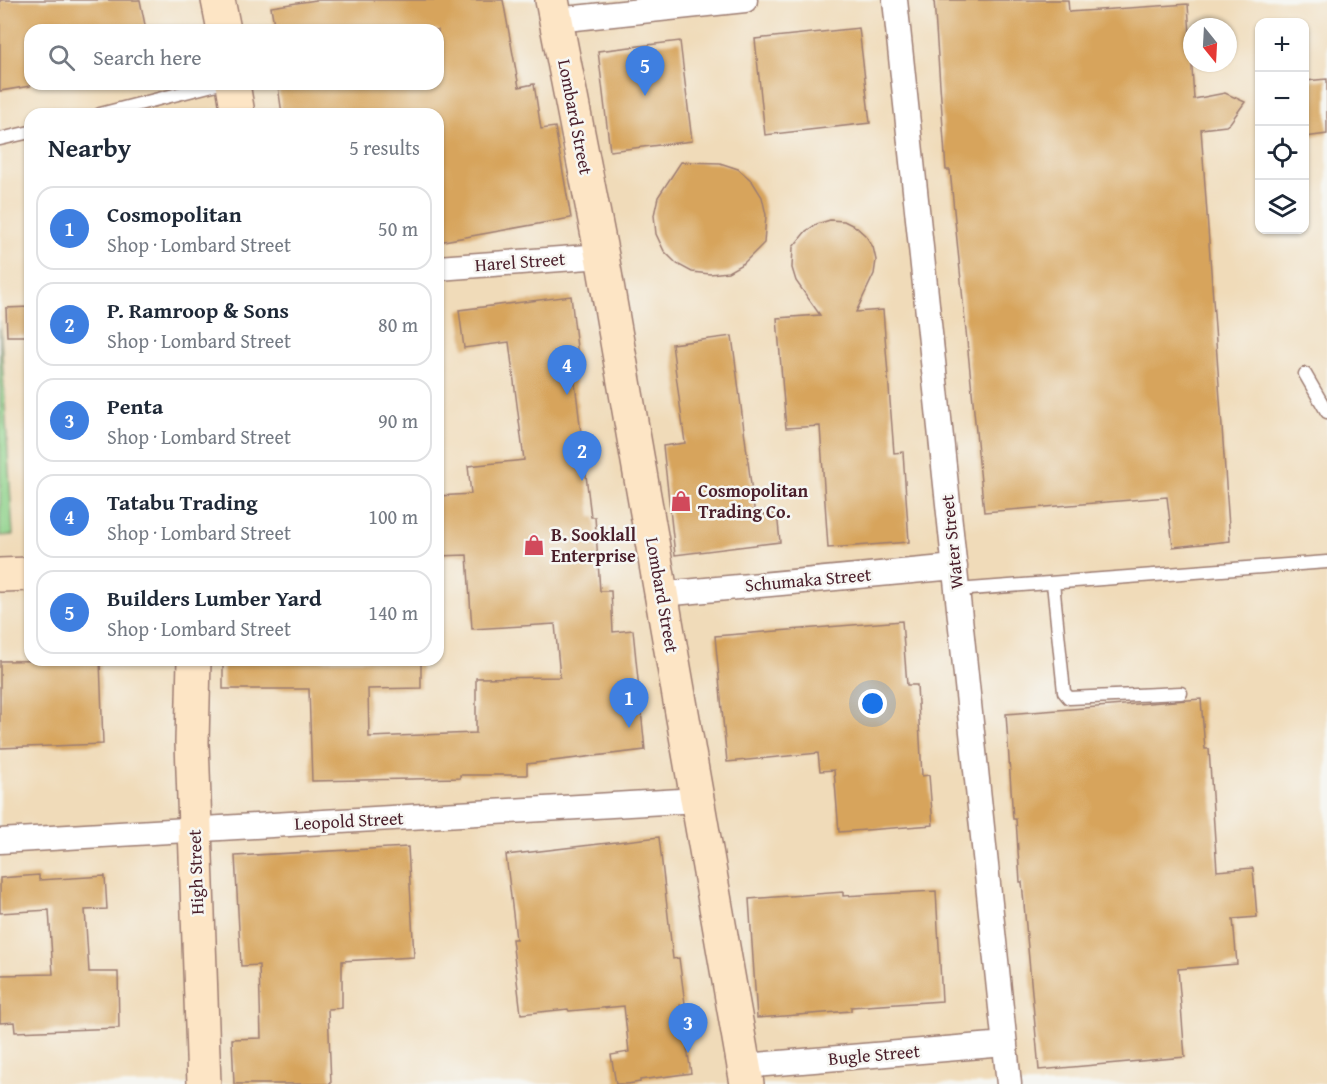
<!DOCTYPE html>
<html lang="en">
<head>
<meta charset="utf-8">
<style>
	body { margin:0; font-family:"Gentium Book Plus",serif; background:#f6f6f7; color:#1f2937 }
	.controls { position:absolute; right:18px; top:18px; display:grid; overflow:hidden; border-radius:12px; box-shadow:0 2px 4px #0004 }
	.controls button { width:54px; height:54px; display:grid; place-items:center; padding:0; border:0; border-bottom:2px solid #e0e1e3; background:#fff; color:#1f2937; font:30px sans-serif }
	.compass { position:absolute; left:1183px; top:18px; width:54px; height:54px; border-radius:50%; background:#fff; box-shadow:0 2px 4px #0004; rotate:162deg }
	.you { position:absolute; left:873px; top:704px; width:21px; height:21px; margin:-15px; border:4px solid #fff; border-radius:50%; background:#1a73e8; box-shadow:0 0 0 9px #1a73e833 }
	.badge { display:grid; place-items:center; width:39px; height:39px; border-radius:50%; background:#d1495b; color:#fff; font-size:20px; font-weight:700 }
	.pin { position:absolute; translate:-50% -50px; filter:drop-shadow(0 2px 3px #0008) }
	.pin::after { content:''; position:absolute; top:32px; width:21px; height:18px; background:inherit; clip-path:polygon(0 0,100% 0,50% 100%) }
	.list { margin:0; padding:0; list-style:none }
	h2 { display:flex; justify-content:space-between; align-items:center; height:78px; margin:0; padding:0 24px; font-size:26px }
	h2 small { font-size:20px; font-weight:400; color:#747a83 }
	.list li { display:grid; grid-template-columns:39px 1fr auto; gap:18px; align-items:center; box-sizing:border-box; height:84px; margin:0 12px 12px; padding:0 12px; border:2px solid #e0e1e3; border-radius:18px }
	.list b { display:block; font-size:22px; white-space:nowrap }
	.list p { margin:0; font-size:20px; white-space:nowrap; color:#747a83 }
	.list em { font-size:20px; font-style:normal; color:#747a83 }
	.icon { flex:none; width:33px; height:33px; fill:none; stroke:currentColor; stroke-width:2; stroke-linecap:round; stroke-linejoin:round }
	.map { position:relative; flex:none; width:1327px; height:1084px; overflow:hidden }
	.search { position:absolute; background:#fff; box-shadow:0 2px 4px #0004; left:24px; top:24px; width:420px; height:66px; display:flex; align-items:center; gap:15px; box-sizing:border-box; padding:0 21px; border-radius:18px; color:#747a83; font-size:22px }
	.panel { position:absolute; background:#fff; box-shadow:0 2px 4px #0004; left:24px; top:108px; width:420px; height:558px; border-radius:18px }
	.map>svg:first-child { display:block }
</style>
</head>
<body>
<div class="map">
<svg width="1327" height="1084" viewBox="0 0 1327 1084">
	<rect width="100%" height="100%" fill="#f6f6f2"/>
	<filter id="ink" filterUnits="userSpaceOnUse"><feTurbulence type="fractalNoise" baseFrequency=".0167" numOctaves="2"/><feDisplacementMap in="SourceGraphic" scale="12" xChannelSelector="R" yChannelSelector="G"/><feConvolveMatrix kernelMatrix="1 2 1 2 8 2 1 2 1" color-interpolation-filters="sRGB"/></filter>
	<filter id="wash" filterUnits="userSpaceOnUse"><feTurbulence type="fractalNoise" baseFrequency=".008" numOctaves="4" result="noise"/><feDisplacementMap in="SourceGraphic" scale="24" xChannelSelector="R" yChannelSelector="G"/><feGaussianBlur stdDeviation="1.35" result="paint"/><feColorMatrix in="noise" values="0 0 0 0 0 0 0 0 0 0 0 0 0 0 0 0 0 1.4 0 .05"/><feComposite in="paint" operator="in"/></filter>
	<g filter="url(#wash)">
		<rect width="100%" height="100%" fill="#f0dbb9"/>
		<path fill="#8ed189" stroke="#6c785a" stroke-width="1.5" d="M 0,321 L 13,535 L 0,536 Z"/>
		<g id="blocks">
			<path fill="#d7a45b" d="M 0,0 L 140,0 L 146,30 L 30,30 L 30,86 L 0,91 Z
				M 316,0 L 503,0 L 519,87 L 534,84 L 541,129 L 555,127 L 571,218 L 438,242 L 438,114 L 282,114 L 278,86 L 293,84 L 438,84 L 438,30 L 275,30 L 271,7 Z
				M 934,0 L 1068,0 L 1069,12 L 1188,4 L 1194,99 L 1225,93 L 1245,102 L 1230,123 L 1226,126 L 1201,129 L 1230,541 L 1173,547 L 1167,497 L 984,512 L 950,170 L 946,170 Z
				M 859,28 L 870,123 L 765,135 L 755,39 Z
				M 680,41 L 692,141 L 610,151 L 598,51 Z
				M 1327,79 L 1327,134 L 1305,137 L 1305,81 Z
				M 681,162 L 720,163 L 738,169 L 752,181 L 762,197 L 766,215 L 764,243 L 744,263 L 728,272 L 710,274 L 692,272 L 677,264 L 664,251 L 656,234 L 654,215 L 658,197 Z
				M 830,220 L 844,221 L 856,227 L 866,236 L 873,247 L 876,260 L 874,274 L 856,312 L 883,310 L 894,453 L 903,452 L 909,542 L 828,548 L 820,426 L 786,428 L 777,318 L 820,315 L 796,281 L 792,268 L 793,247 L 806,231 L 817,224 Z
				M 571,296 L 579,365 L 573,366 L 591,517 L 595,517 L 600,591 L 611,591 L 613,632 L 633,630 L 645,750 L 527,764 L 527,775 L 460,775 L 460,778 L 312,781 L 309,689 L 223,689 L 223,660 L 421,660 L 421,688 L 368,689 L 369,737 L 476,733 L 476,678 L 560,677 L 555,624 L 472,629 L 467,555 L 438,556 L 438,496 L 471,494 L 468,466 L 524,460 L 509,342 L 464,348 L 459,310 Z
				M 30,307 L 30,336 L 7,336 L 6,308 Z
				M 732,336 L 755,516 L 777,513 L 780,542 L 675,555 L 663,446 L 685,443 L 672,344 Z
				M 902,621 L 907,685 L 917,685 L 922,776 L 929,775 L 933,825 L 839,832 L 834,770 L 820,771 L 818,753 L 727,762 L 715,636 Z
				M 100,660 L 103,744 L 0,748 L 0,661 Z
				M 1201,699 L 1205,749 L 1209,749 L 1217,871 L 1253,868 L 1257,917 L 1233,919 L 1237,964 L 1178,969 L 1185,1057 L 1039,1070 L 1022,882 L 1020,882 L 1016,819 L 1013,819 L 1006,714 Z
				M 659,837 L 673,959 L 679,958 L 685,1004 L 680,1005 L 691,1073 L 640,1080 L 640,1082 L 628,1084 L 616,1084 L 611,1055 L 629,1052 L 624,1006 L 569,1011 L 568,1009 L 521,1014 L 512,939 L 516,939 L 506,855 Z
				M 408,847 L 414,957 L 342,961 L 342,1008 L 328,1009 L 331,1084 L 234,1084 L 232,1039 L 261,1038 L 259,965 L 241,966 L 235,856 Z
				M 39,875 L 39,880 L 105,876 L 107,909 L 85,910 L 89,972 L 118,972 L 119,1028 L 15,1032 L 14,1022 L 0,1023 L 0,975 L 53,974 L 49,910 L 0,913 L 0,878 Z
				M 936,891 L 942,1001 L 851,1007 L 851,1011 L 757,1018 L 749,899 L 843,892 L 843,896 Z"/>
		</g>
	</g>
	<g filter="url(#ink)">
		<use href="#blocks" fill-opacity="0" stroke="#9d7d72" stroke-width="1.5"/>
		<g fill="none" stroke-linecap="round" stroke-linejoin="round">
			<defs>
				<path id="lane" d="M 100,114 L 217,84
					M 0,139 L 30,132
					M 1305,374 L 1327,412
					M 1053,583 L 1064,692 L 1069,698 L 1181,693
					M 957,590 L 1327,562"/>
				<path id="street" d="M 895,0 L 1009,1084
					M 556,20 L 745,0
					M 438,268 L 602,256
					M 662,594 L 955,567
					M 0,841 L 698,800
					M 744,1066 L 1005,1044"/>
				<path id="secondary" d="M 218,0 L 224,30
					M 552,0 L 602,256 L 747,1084
					M 233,84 L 238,114
					M 0,575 L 30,574
					M 194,660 L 192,742 L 204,1084"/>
			</defs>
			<use href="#lane" stroke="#9d7d72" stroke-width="15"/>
			<use href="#street" stroke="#9d7d72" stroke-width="27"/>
			<use href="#secondary" stroke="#9d7d72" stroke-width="36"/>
			<use href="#lane" stroke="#fff" stroke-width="12"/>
			<use href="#street" stroke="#fff" stroke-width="24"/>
			<use href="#secondary" stroke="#fde5c5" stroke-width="33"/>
		</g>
	</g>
	<defs>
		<symbol id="shop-bare" viewBox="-9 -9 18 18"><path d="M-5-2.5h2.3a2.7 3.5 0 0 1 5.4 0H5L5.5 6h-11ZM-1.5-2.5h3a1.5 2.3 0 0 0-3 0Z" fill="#d1495b" stroke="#f6f6f2" stroke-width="2.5" paint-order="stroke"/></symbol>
	</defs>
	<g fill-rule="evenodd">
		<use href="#shop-bare" x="666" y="486" width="30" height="30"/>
		<use href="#shop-bare" x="519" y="530" width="30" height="30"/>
	</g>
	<g text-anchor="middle" stroke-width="5" stroke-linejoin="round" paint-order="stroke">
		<g font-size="18" fill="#4a1f2b" stroke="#f6f6f2">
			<text transform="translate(575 117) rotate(79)" y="6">Lombard Street</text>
			<text transform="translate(520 262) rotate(-4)" y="6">Harel Street</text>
			<text transform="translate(952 542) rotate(-96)" y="6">Water Street</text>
			<text transform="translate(808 580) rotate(-5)" y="6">Schumaka Street</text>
			<text transform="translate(662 595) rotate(80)" y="6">Lombard Street</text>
			<text transform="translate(349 821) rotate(-3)" y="6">Leopold Street</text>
			<text transform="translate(196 872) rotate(-92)" y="6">High Street</text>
			<text transform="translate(874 1055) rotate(-5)" y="6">Bugle Street</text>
		</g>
		<g font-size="18" font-weight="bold" fill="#4a1f2b" stroke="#f6f6f2" text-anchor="start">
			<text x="698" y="497">Cosmopolitan<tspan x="698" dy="21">Trading Co.</tspan></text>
			<text x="551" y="541">B. Sooklall<tspan x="551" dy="21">Enterprise</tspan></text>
		</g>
	</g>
</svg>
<div class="controls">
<button>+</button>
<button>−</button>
<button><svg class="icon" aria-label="locate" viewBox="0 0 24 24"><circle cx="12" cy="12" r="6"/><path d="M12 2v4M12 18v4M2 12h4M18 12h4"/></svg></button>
<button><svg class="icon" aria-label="layers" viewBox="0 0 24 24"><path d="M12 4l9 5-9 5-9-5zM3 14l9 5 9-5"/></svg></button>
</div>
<svg class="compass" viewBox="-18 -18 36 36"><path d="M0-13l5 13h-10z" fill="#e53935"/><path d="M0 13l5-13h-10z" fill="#747a83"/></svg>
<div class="you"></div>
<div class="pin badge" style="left:629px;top:728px;background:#3f7fe0">1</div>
<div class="pin badge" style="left:582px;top:481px;background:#3f7fe0">2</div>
<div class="pin badge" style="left:688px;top:1053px;background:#3f7fe0">3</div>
<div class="pin badge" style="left:567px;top:395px;background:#3f7fe0">4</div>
<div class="pin badge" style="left:645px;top:96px;background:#3f7fe0">5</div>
<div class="search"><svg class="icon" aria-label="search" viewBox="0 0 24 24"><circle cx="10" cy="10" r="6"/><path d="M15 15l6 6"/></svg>Search here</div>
<section class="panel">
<h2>Nearby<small>5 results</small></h2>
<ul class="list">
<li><span class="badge" style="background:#3f7fe0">1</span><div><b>Cosmopolitan</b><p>Shop · Lombard Street</p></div><em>50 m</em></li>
<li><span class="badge" style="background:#3f7fe0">2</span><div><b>P. Ramroop &amp; Sons</b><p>Shop · Lombard Street</p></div><em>80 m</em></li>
<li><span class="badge" style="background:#3f7fe0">3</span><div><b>Penta</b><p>Shop · Lombard Street</p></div><em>90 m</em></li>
<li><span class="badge" style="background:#3f7fe0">4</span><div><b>Tatabu Trading</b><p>Shop · Lombard Street</p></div><em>100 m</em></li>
<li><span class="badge" style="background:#3f7fe0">5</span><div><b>Builders Lumber Yard</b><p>Shop · Lombard Street</p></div><em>140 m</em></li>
</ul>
</section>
</div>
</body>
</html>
